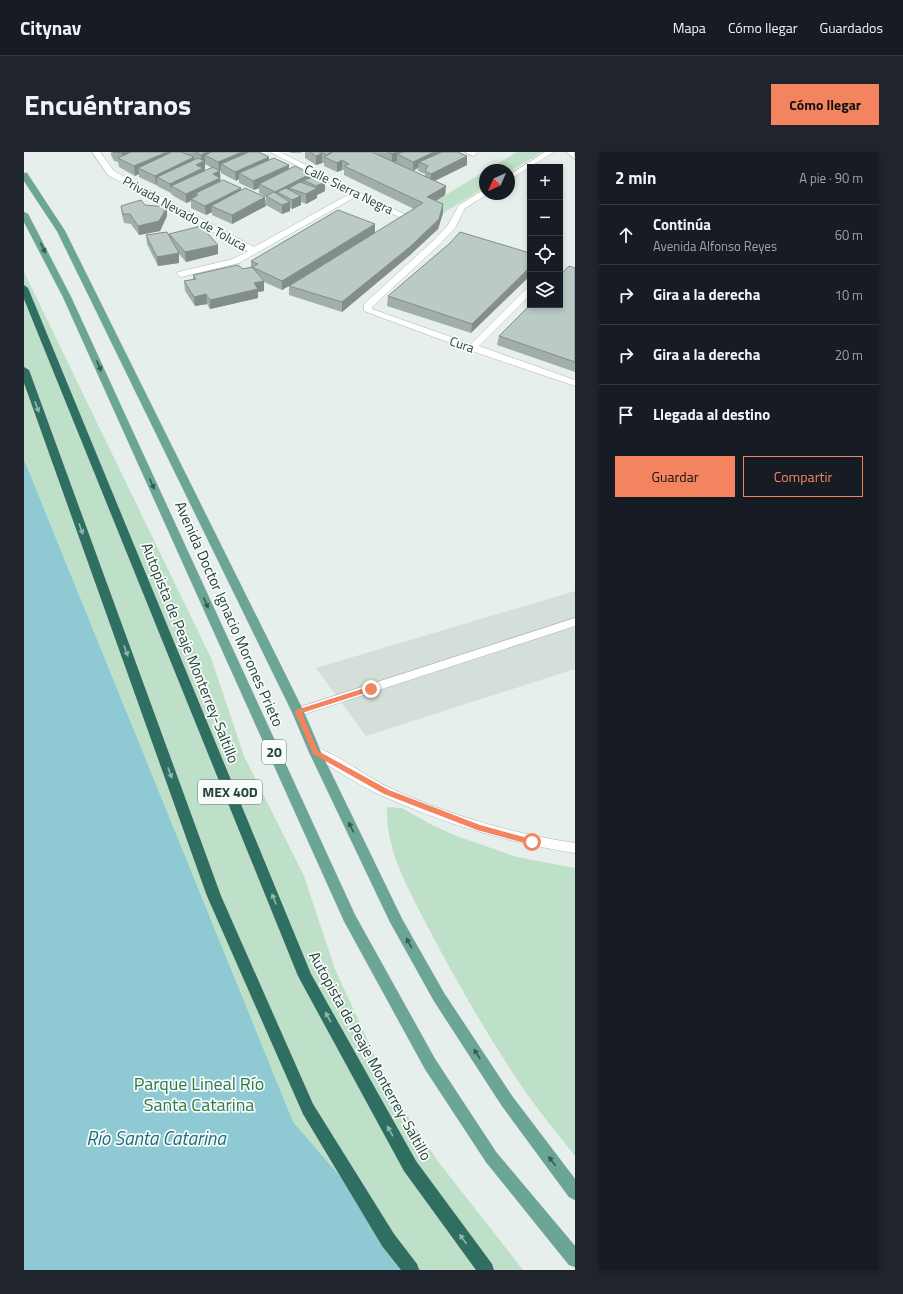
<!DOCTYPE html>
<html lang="es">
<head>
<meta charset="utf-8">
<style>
	body { margin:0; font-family:"Titillium Web",sans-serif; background:#20242c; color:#f1f3f6 }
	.controls { position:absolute; right:12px; top:12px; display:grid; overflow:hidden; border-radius:0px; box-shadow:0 2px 6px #0003 }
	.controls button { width:36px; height:36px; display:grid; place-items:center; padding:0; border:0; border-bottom:1px solid #363941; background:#171b24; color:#f1f3f6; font:20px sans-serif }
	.compass { position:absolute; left:455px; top:12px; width:36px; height:36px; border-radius:50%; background:#171b24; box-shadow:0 2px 6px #0003; rotate:225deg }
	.stop { position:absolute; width:12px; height:12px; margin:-9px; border:3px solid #f4845f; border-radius:50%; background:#fff }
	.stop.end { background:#f4845f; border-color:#fff; box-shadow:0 1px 4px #0008 }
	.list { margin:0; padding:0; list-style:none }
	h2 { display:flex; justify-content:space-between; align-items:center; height:52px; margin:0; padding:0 16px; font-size:17px }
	h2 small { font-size:13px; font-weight:400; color:#9ea1a6 }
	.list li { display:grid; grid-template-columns:26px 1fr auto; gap:12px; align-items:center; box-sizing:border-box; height:60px; padding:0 16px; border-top:1px solid #363941 }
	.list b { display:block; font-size:15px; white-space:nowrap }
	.list p { margin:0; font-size:13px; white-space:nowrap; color:#9ea1a6 }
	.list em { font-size:13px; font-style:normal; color:#9ea1a6 }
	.actions { display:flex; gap:8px; padding:12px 16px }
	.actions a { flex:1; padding:9px 0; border:1px solid #f4845f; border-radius:0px; text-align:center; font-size:14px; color:#f4845f }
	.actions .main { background:#f4845f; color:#111 }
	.icon { flex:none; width:22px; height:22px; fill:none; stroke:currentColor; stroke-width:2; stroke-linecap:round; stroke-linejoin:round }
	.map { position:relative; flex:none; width:551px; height:1118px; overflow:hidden; border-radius:0px }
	header { display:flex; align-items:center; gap:24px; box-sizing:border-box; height:56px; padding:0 20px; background:#171b24; border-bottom:1px solid #363941 }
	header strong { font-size:19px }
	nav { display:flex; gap:22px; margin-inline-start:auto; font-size:14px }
	.intro { display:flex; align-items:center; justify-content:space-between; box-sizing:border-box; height:96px; padding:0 24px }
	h1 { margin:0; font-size:28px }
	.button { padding:10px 18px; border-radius:0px; background:#f4845f; color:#111; font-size:14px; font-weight:700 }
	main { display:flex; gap:24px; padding:0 24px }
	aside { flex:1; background:#171b24; border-radius:0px; box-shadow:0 2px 6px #0003 }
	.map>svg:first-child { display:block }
</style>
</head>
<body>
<header>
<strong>Citynav</strong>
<nav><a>Mapa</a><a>Cómo llegar</a><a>Guardados</a></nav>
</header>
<div class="intro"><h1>Encuéntranos</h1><a class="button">Cómo llegar</a></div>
<main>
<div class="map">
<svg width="551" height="1118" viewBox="0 0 551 1118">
	<rect width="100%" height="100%" fill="#e6efeb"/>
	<path fill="#d4dfda" d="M 551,439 L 551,517 L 342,584 L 292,516 Z"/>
	<path fill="#bfe0c8" d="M 493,0 L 518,0 L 485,20 L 485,18 L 463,18 Z
		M 461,19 L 461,35 L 419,61 L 402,55 Z
		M 0,120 L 187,506 L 220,604 L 280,724 L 311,817 L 366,937 L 413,1008 L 499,1118 L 0,1118 Z
		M 363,655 L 378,656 L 408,673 L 435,685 L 493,705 L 551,716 L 551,1004 C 534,982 516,961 501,939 C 466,888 435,834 406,779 C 387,742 361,699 363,655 Z"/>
	<path fill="#8ec9d4" d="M 0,308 L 269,970 L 397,1118 L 0,1118 Z"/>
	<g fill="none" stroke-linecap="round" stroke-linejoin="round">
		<defs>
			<path id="service" d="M 542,0 L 550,0 L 551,7 Z
				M 551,466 L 551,474 L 278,563 L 270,563 L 268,560 L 270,557 Z"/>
			<path id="minor" d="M 68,0 L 76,0 L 90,19 L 230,95 L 327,41 L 246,0 L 256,0 L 382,63 L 375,65 L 333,44 L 215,111 L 157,125 L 153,122 L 154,120 L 209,107 L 224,99 L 84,23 Z
				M 441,0 L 451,0 L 453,2 L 449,4 Z
				M 521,0 L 530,0 L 485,28 L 485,23 Z
				M 458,39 L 461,39 L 461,42 L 464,42 L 441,56 L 431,76 L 416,92 L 348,155 L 348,157 L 447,192 L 503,136 L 506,135 L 506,143 L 455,194 L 551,228 L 551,234 L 445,198 L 340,159 L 340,152 L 410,88 L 424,73 L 435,53 Z"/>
			<path id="secondary" d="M 291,595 C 314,602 342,625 366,636 C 425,663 486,681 551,691 L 551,701 C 481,690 414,670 350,640 C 328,629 308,615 287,603 L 285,600 L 287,597 Z"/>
			<path id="primary" d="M 0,21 L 3,21 L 41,79 L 280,560 L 297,600 L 378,767 L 420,841 L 488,944 L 551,1027 L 551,1048 L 545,1045 L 478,954 L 410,849 L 366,770 L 285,600 L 268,560 L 33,79 L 0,29 Z
				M 0,60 L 4,62 L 47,145 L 331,763 L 411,907 L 472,1000 L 551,1094 L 551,1115 L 545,1113 L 462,1010 L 401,917 L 320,769 L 39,145 L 0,70 Z"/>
			<path id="motorway" d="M 0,133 L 4,136 L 287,822 L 392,1009 L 468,1112 L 470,1118 L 452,1118 L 380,1019 L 274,824 L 0,147 Z
				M 0,215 L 5,218 L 197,744 L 289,952 L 370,1082 L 393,1112 L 395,1118 L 377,1118 L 358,1094 L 279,962 L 183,744 L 0,231 Z"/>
		</defs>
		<use href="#service" stroke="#a8b8b2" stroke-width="1"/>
		<use href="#minor" stroke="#a8b8b2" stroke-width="1"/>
		<use href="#secondary" stroke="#a4bbb3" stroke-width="1"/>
		<use href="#primary" stroke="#c2cac8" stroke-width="1"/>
		<use href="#motorway" stroke="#c2cac8" stroke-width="1"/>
		<use href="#service" fill="#fff" fill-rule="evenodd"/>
		<use href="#minor" fill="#fff" fill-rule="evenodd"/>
		<use href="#secondary" fill="#fff" fill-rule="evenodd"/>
		<use href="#primary" fill="#6aa596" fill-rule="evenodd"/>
		<use href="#motorway" fill="#2f6f62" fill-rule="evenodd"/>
	</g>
	<path fill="#a1aea9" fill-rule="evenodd" d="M 87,0 L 146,0 L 146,1 L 148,0 L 235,0 L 245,5 L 245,8 L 265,17 L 286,22 L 286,26 L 301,39 L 293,43 L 293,46 L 282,52 L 277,50 L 277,53 L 268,57 L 266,56 L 266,59 L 258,62 L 242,53 L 242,45 L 235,41 L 235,36 L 230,38 L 215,31 L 215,27 L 212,29 L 197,21 L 197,18 L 196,19 L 196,29 L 217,36 L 217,38 L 242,54 L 208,72 L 188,63 L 188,60 L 182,63 L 167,56 L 167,49 L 162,51 L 148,43 L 147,41 L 133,34 L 133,32 L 132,33 L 115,25 L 115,22 L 111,24 L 95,15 L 94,10 L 90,9 L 87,3 ZM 180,10 L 181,10 L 181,12 L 188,16 L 179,19 L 181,18 Z
		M 265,0 L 279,0 L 276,1 L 267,1 Z
		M 281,0 L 348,0 L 355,3 L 355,2 L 354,2 L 349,0 L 434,0 L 443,13 L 411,29 L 422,34 L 421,43 L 412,49 L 419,52 L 419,61 L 414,77 L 386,103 L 318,160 L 265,143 L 265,134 L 258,138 L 240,130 L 240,139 L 234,140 L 234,146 L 186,157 L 183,152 L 171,154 L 161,139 L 160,129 L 169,127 L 169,123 L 219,117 L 227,115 L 227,109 L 351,72 L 351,81 L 390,57 L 320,23 L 320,18 L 318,18 L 313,20 L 300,14 L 300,11 L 298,11 L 292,13 L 281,6 ZM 394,16 L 394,19 L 401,22 L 401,24 L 389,19 Z
		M 121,53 L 143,64 L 136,79 L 115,83 L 107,72 L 100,71 L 98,63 L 97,54 Z
		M 145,82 L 194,102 L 162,110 L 155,102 L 155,111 L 134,114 L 123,92 L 122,83 L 145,84 Z
		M 506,101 L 447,181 L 363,154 L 364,144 Z
		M 551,116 L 551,220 L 473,193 L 475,184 Z"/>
	<path fill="#838d89" d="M 102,0 L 126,0 L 99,9 L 98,1 Z
		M 143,0 L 146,0 L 146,8 L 114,16 L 115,22 L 111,24 L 110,14 Z
		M 183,0 L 204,0 L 181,3 L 181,18 L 179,19 L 179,25 L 147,34 L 147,41 L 146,32 L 172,13 L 177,11 L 177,3 Z
		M 218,0 L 228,0 L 197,12 L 197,18 L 196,19 L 197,35 L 174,43 L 172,41 L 172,47 L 167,47 L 167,49 L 162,51 L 162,42 L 189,22 L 195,19 L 194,10 Z
		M 373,0 L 394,0 L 373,2 L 373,9 L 368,11 L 368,2 Z
		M 410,0 L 421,0 L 395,10 L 394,16 L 389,19 L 389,10 Z
		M 298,1 L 298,11 L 292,13 L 292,4 Z
		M 443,4 L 443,13 L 406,31 L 407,22 Z
		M 170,5 L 170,15 L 133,25 L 133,32 L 132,33 L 131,24 Z
		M 245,5 L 245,14 L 215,21 L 215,27 L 212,29 L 211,20 Z
		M 318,8 L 318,18 L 313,20 L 313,11 Z
		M 265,13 L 265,22 L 235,32 L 235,36 L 230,38 L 229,29 Z
		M 286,22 L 286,31 L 279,28 L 279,35 L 265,36 L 265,41 L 253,40 L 253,48 L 251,49 L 251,40 Z
		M 301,30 L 301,39 L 293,43 L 293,46 L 282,52 L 282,42 L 292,37 L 292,34 Z
		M 422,34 L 421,43 L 402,55 L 403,45 Z
		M 217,36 L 217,45 L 187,54 L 188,60 L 182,63 L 181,54 Z
		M 277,44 L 277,53 L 268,57 L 268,48 Z
		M 241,45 L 242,54 L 208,72 L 208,63 Z
		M 266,50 L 266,59 L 258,62 L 258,53 Z
		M 419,52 L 419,61 L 414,77 L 386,103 L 318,160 L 318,150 Z
		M 143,55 L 143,64 L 136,79 L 115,83 L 114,74 Z
		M 351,72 L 351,82 L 258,138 L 258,129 Z
		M 194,93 L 194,102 L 162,110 L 161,100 Z
		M 155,101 L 155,111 L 134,114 L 133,105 Z
		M 506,115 L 506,124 L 447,181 L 448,172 Z
		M 240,129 L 240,139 L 234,140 L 234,146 L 186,157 L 186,148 L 230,131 Z
		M 182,142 L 183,152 L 171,154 L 170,145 Z"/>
	<path fill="#bbcac4" stroke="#838d89" d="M 89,0 L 102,0 L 98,1 Z
		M 107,0 L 143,0 L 110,14 L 94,6 Z
		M 148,0 L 157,0 L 170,5 L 131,24 L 114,16 Z
		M 171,0 L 183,0 L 177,3 Z
		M 188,0 L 218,0 L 194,10 L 181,3 Z
		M 225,0 L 235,0 L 245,5 L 211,20 L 197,12 Z
		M 286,0 L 308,0 L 302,3 L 298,1 L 292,4 Z
		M 309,0 L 348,0 L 422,34 L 403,45 L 419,52 L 415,67 L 387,94 L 318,150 L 265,134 L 399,51 L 320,14 L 325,12 L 318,8 L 313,11 L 300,5 Z
		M 364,0 L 373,0 L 368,2 Z
		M 379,0 L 410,0 L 389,10 L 373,2 Z
		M 418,0 L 434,0 L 443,4 L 407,22 L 401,19 L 404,14 L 395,10 Z
		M 174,6 L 180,9 L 172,13 L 179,16 L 146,32 L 133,25 Z
		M 250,6 L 265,13 L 229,29 L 215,21 Z
		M 271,14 L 286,22 L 251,40 L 235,32 Z
		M 189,15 L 196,19 L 189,22 L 196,26 L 162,42 L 147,34 Z
		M 290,25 L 301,30 L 292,34 L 279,28 Z
		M 199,28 L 217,36 L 181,54 L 167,47 L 174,43 L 172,41 Z
		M 276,30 L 293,36 L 282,42 L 265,36 Z
		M 221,36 L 241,45 L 208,63 L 187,54 Z
		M 262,36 L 277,44 L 268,48 L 253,40 Z
		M 250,40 L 266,50 L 258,53 L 242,44 Z
		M 117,48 L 121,53 L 143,55 L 135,69 L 114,74 L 106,62 L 99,62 L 97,54 Z
		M 314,58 L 351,72 L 258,129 L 228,115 L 234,112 L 227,109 Z
		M 177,74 L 194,93 L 161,100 L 145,82 Z
		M 143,80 L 155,101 L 133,105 L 122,83 Z
		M 436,80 L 506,101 L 506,115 L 448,172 L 364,144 L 426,91 Z
		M 214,113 L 219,117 L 228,115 L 240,129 L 230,131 L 234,137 L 186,148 L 182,142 L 170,145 L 160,129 L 172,127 L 169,123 Z
		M 545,114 L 551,116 L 551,210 L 475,184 L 506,153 L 536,153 L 536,123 Z"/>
	<defs><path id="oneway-solid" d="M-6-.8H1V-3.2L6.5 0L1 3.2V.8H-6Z"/></defs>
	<g fill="#365b51">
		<use href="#oneway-solid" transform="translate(19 96) rotate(63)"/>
		<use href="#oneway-solid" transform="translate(75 214) rotate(66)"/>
		<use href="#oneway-solid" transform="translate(128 332) rotate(66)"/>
		<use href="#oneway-solid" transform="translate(182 451) rotate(66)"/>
		<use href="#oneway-solid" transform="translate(327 675) rotate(-116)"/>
		<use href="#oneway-solid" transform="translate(385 791) rotate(-119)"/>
		<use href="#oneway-solid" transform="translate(453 902) rotate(-123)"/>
		<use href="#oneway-solid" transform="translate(528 1009) rotate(-127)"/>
	</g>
	<g fill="#93b5ae">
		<use href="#oneway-solid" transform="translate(13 255) rotate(70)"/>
		<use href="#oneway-solid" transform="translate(57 377) rotate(70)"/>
		<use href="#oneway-solid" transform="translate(102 499) rotate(70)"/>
		<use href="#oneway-solid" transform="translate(146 621) rotate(70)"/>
		<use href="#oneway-solid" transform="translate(250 747) rotate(-112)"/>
		<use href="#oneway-solid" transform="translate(304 865) rotate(-119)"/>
		<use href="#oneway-solid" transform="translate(366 979) rotate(-119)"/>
		<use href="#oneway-solid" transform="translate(439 1087) rotate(-126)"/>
	</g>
	<path fill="#f4845f" d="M 347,534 L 350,535 L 350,538 L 278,561 L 294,599 L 365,638 L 456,673 L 511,688 L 511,692 L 508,693 L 453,678 L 360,642 L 289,602 L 271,560 L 272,558 Z"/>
	<g text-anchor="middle" stroke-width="3.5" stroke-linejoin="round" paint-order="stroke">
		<g font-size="13" fill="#24423a" stroke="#f7fbf9">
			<text transform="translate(325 37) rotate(26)" y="5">Calle Sierra Negra</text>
			<text transform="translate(161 61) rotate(29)" y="5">Privada Nevado de Toluca</text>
			<text transform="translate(438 192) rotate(19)" y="5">Cura</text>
		</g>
		<g fill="#f7fbf9" stroke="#637a73" stroke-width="1">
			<rect x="238" y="588" width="24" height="24" rx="3"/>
			<rect x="174" y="628" width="64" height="24" rx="3"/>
		</g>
		<g font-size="14" font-weight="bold" fill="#24423a">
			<text x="250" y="605">20</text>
			<text x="206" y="645">MEX 40D</text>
		</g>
		<g font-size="15" fill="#24423a" stroke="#f7fbf9">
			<text transform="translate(205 462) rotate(66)" y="5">Avenida Doctor Ignacio Morones Prieto</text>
			<text transform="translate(166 501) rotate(68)" y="5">Autopista de Peaje Monterrey-Saltillo</text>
			<text transform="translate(346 904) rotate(61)" y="5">Autopista de Peaje Monterrey-Saltillo</text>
		</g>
		<g font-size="18" fill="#2d7a4b" stroke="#f7fbf9">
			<text x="175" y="938">Parque Lineal Río<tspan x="175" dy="21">Santa Catarina</tspan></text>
		</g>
		<g font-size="19" font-style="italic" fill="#1c6f80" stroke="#f7fbf9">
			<text x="132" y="993">Río Santa Catarina</text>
		</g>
	</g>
</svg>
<div class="controls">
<button>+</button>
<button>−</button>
<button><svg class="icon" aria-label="locate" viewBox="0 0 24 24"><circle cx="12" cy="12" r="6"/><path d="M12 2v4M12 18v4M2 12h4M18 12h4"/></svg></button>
<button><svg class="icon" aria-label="layers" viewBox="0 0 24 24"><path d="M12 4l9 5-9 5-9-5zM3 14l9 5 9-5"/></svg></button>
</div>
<svg class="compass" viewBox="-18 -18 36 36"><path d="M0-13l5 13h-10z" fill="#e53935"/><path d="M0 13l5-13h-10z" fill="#9ea1a6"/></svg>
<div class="stop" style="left:508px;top:690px"></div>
<div class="stop end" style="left:347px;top:537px"></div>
</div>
<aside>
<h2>2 min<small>A pie · 90 m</small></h2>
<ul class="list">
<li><svg class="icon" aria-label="ahead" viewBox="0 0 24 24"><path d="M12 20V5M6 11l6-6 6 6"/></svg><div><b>Continúa</b><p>Avenida Alfonso Reyes</p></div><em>60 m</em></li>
<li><svg class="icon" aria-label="right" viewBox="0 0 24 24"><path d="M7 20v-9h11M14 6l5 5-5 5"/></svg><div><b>Gira a la derecha</b></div><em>10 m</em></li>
<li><svg class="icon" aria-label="right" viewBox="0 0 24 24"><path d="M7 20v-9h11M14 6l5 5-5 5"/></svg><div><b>Gira a la derecha</b></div><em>20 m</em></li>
<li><svg class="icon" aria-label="arrive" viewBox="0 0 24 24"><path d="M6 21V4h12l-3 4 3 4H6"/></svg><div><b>Llegada al destino</b></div></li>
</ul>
<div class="actions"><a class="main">Guardar</a><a>Compartir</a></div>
</aside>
</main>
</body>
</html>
